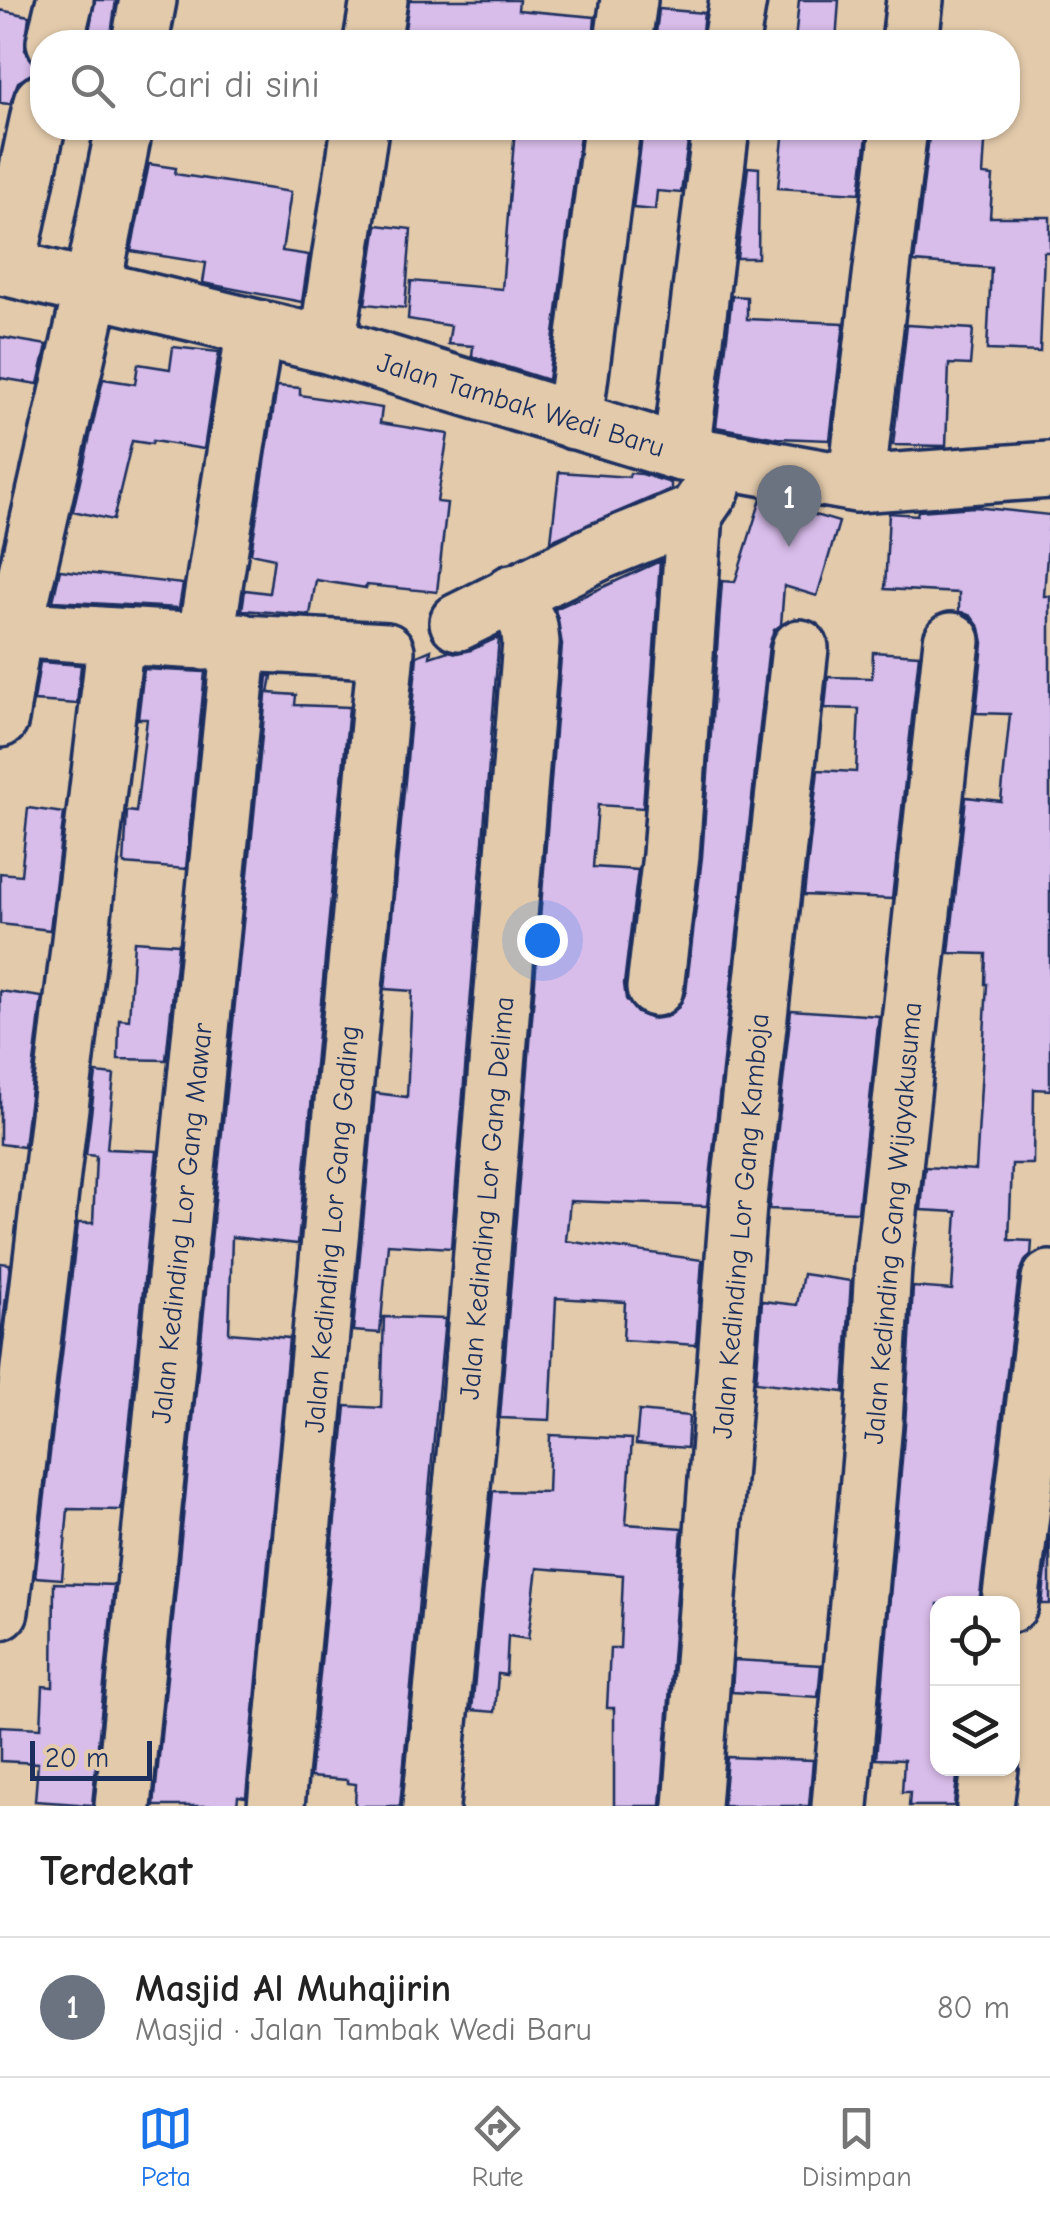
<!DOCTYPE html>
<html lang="id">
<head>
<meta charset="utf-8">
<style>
	body { margin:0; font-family:"Comic Neue",sans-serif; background:#f6f6f6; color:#222 }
	.controls { position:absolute; right:30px; bottom:30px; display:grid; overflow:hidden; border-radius:20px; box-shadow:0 2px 8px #0004 }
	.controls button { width:90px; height:90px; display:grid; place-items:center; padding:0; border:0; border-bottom:2px solid #e0e0e0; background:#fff; color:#222; font:50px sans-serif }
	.scale { position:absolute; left:30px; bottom:25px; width:122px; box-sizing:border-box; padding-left:10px; border:5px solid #1b2f5e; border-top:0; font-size:28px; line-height:35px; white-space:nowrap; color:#1b2f5e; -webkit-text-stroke:8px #e3caab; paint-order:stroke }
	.you { position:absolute; left:542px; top:940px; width:35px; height:35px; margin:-25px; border:8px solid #fff; border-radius:50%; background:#1a73e8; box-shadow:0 0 0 15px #1a73e833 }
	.badge { display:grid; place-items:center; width:65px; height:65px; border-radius:50%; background:#1a73e8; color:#fff; font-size:32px; font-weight:700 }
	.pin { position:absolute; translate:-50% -82px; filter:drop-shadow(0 2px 5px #0008) }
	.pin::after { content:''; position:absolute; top:52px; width:35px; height:30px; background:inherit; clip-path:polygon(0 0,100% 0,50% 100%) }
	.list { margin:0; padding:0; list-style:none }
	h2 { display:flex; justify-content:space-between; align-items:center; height:130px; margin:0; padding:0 40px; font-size:42px }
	h2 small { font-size:32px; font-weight:400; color:#767676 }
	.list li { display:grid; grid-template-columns:65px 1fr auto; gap:30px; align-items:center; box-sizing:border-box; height:140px; padding:0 40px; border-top:2px solid #e0e0e0 }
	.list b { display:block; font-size:38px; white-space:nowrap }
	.list p { margin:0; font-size:32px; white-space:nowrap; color:#767676 }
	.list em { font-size:32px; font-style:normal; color:#767676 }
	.icon { flex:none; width:55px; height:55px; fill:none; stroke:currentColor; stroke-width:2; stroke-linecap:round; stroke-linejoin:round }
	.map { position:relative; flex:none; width:1050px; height:1806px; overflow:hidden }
	.search { position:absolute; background:#fff; box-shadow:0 2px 8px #0004; left:30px; right:30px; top:30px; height:110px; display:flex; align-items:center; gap:25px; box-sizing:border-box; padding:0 35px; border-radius:40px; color:#767676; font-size:38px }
	.sheet { height:270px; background:#fff }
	nav { display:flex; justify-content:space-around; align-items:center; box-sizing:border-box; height:140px; border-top:2px solid #e0e0e0; background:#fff; font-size:28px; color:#767676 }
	nav a { display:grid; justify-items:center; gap:5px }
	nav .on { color:#1a73e8 }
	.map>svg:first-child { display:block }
</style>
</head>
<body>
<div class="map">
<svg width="1050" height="1806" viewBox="0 0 1050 1806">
	<rect width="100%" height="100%" fill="#e3caab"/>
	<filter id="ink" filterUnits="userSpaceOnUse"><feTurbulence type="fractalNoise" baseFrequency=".01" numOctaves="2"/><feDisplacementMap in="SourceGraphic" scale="20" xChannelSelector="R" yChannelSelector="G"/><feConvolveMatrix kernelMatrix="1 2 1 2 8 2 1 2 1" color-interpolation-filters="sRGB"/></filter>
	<g filter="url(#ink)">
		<path fill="#d8bcea" stroke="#1b2f5e" stroke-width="2.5" d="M 95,0 L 116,0 L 110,42 L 87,42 Z
			M 409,0 L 519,0 L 518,10 L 595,17 L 593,42 L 462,42 L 404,37 Z
			M 799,0 L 839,0 L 836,42 L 795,42 Z
			M 659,9 L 704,13 L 701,42 L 655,41 Z
			M 0,10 L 29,16 L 25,50 L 36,66 L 35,72 L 18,82 L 10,104 L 0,103 Z
			M 515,128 L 581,128 L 548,380 L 472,356 L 473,346 L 448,344 L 451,326 L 408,319 L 411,281 L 502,289 Z
			M 643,128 L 690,128 L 681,193 L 657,191 L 655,210 L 633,208 Z
			M 784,128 L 868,128 L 860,193 L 778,188 Z
			M 930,128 L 986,128 L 983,175 L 993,176 L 990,217 L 1050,217 L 1050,252 L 1044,252 L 1040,352 L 987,350 L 991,268 L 914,262 Z
			M 149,164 L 176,168 L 175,174 L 291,192 L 282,251 L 309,255 L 302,302 L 203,283 L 206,263 L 131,251 Z
			M 748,167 L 759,168 L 758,258 L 737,258 Z
			M 377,225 L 411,229 L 405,308 L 365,304 Z
			M 732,296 L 747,297 L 747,319 L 844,323 L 830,440 L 777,438 L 716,427 Z
			M 907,325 L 973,329 L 970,365 L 949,364 L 946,446 L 893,445 Z
			M 0,337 L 47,345 L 38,384 L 0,378 Z
			M 173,347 L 219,352 L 204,449 L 153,441 L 152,444 L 132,441 L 113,520 L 73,511 L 103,379 L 135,384 L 138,364 L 170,369 Z
			M 277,386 L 300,388 L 300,395 L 382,408 L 380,423 L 448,434 L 437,502 L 447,503 L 437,592 L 367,585 L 366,588 L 316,580 L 310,615 L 242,610 L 245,590 L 269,593 L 274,558 L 251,553 Z
			M 559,472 L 629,477 L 630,473 L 642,474 L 671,483 L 671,489 L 551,541 Z
			M 761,499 L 839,522 L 817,596 L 784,586 L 781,625 L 774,630 L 769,645 L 707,1206 L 570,1201 L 566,1241 L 702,1260 L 696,1345 L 623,1340 L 625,1302 L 556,1298 L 550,1420 L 500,1418 L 562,644 L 555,609 L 660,561 L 643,808 L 598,805 L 593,867 L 638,870 L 624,984 L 626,999 L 637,1013 L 652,1019 L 666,1017 L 679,1007 L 686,992 L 702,857 L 722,581 L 735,582 Z
			M 975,507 L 1050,515 L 1044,596 L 1050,596 L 1050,1090 L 1034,1089 L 1033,1164 L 1012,1164 L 1009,1240 L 1032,1241 L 1031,1255 L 1025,1261 L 1019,1275 L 979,1604 L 938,1604 L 938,1768 L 958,1768 L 954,1806 L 909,1806 L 910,1792 L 902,1792 L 904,1760 L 876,1759 L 905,1425 L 913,1287 L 952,1290 L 957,1212 L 921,1210 L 925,1167 L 976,1170 L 987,984 L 985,984 L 986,954 L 949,953 L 966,797 L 1001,801 L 1010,714 L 976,713 L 983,643 L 980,628 L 971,616 L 959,611 L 959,593 L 885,589 L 889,513 L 917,515 L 918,511 Z
			M 60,570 L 183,584 L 179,608 L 53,601 Z
			M 499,637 L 451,1248 L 388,1244 L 380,1333 L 353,1331 L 375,1093 L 407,1097 L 412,991 L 385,989 L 417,656 L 431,650 L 430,657 L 448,651 L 457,653 L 471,650 Z
			M 873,652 L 919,655 L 892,899 L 804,895 L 818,770 L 856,772 L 859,709 L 825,708 L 828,677 L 872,678 Z
			M 40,662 L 81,665 L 77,704 L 34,701 Z
			M 144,669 L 205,672 L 186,869 L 124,864 L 127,811 L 136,812 L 147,719 L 138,719 Z
			M 268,676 L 272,676 L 269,693 L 296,695 L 295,705 L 349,707 L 298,1244 L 232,1237 L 229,1333 L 289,1338 L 246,1797 L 238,1796 L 237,1806 L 154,1806 Z
			M 28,808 L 64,813 L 50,930 L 0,924 L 0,873 L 21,875 Z
			M 134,941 L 178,944 L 166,1060 L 118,1059 L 119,1019 L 129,1020 Z
			M 0,991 L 42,997 L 24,1147 L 0,1144 Z
			M 791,1010 L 879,1016 L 858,1212 L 769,1209 Z
			M 96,1073 L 114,1075 L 107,1149 L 157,1151 L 121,1510 L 68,1509 L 62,1579 L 35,1577 L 78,1223 L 93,1223 L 96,1156 L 86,1155 Z
			M 0,1263 L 10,1264 L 0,1347 Z
			M 803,1274 L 851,1281 L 844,1392 L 756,1382 L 762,1301 L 797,1305 Z
			M 384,1317 L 445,1319 L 400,1806 L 355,1806 L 356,1784 L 347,1783 L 347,1780 L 310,1777 L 346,1406 L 381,1408 Z
			M 639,1411 L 689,1416 L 687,1448 L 636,1444 Z
			M 550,1435 L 632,1439 L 626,1524 L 682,1528 L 661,1806 L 614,1806 L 614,1708 L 607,1708 L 610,1648 L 620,1648 L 623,1575 L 537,1568 L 528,1639 L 508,1636 L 506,1675 L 498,1674 L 495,1712 L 472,1710 L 493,1491 L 548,1492 Z
			M 1050,1535 L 1050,1604 L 1042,1604 Z
			M 54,1583 L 114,1585 L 92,1805 L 35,1801 L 38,1763 L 0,1761 L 0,1726 L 41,1728 L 43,1686 L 53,1687 Z
			M 734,1660 L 821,1665 L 818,1697 L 732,1692 Z
			M 727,1757 L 813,1760 L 809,1806 L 723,1806 Z"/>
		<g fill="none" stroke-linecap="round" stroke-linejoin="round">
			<defs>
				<path id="minor" d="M 55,42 L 65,0
					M 140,42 L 148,0
					M 372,42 L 379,0
					M 623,42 L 629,0
					M 731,42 L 738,0
					M 910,42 L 915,0
					M 0,266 L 327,345 L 681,453 L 856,484 L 1050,470
					M 7,268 L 42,102
					M 327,345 L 360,128
					M 574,421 L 612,128
					M 681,453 L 721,128
					M 856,484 L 899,128
					M 458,622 L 601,551 L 695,513 L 712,488
					M 0,631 L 14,629 C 138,639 262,643 386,651 L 276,1806
					M 205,642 L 255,328
					M 0,719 L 14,629 L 92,289 L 124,128
					M 655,988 L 671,855 L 695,513
					M 1010,1604 L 1050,1279
					M 0,1611 L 116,638
					M 123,1806 L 240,641
					M 431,1806 L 469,1414 L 531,642 L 529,626 L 512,593
					M 692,1806 L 738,1205 L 800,648
					M 840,1806 L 874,1423 L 883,1266 L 952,641
					M 985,1806 L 990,1768"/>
			</defs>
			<use href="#minor" stroke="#1b2f5e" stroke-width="62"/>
			<use href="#minor" stroke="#e3caab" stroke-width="55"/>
		</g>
	</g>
	<g text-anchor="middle" stroke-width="10" stroke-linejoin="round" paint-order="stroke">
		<g font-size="28" fill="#1b2f5e" stroke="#e3caab">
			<text transform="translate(521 404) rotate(17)" y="10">Jalan Tambak Wedi Baru</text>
			<text transform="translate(486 1198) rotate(-85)" y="10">Jalan Kedinding Lor Gang Delima</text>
			<text transform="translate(181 1223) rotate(-84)" y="10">Jalan Kedinding Lor Gang Mawar</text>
			<text transform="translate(892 1223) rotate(-85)" y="10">Jalan Kedinding Gang Wijayakusuma</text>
			<text transform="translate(740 1226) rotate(-85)" y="10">Jalan Kedinding Lor Gang Kamboja</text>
			<text transform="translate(331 1229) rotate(-85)" y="10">Jalan Kedinding Lor Gang Gading</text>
		</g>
	</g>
</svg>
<div class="controls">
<button><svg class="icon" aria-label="locate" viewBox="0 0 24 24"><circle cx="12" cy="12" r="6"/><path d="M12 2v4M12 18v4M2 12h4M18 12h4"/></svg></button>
<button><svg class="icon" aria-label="layers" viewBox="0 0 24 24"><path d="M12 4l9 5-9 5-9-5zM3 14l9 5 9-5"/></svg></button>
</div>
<div class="scale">20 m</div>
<div class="you"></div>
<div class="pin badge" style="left:789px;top:547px;background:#6b7280">1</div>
<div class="search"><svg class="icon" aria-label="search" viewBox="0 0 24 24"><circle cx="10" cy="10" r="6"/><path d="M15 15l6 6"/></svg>Cari di sini</div>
</div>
<section class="sheet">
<h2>Terdekat<small></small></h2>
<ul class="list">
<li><span class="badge" style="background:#6b7280">1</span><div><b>Masjid Al Muhajirin</b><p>Masjid · Jalan Tambak Wedi Baru</p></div><em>80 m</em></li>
</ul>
</section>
<nav>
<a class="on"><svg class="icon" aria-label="map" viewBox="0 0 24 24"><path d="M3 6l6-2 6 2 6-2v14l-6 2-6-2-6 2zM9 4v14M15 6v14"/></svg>Peta</a>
<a><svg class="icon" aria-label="directions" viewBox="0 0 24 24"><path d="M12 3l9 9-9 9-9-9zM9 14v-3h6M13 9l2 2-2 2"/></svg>Rute</a>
<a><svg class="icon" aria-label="saved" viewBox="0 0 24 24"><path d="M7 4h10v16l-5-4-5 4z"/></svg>Disimpan</a>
</nav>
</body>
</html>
